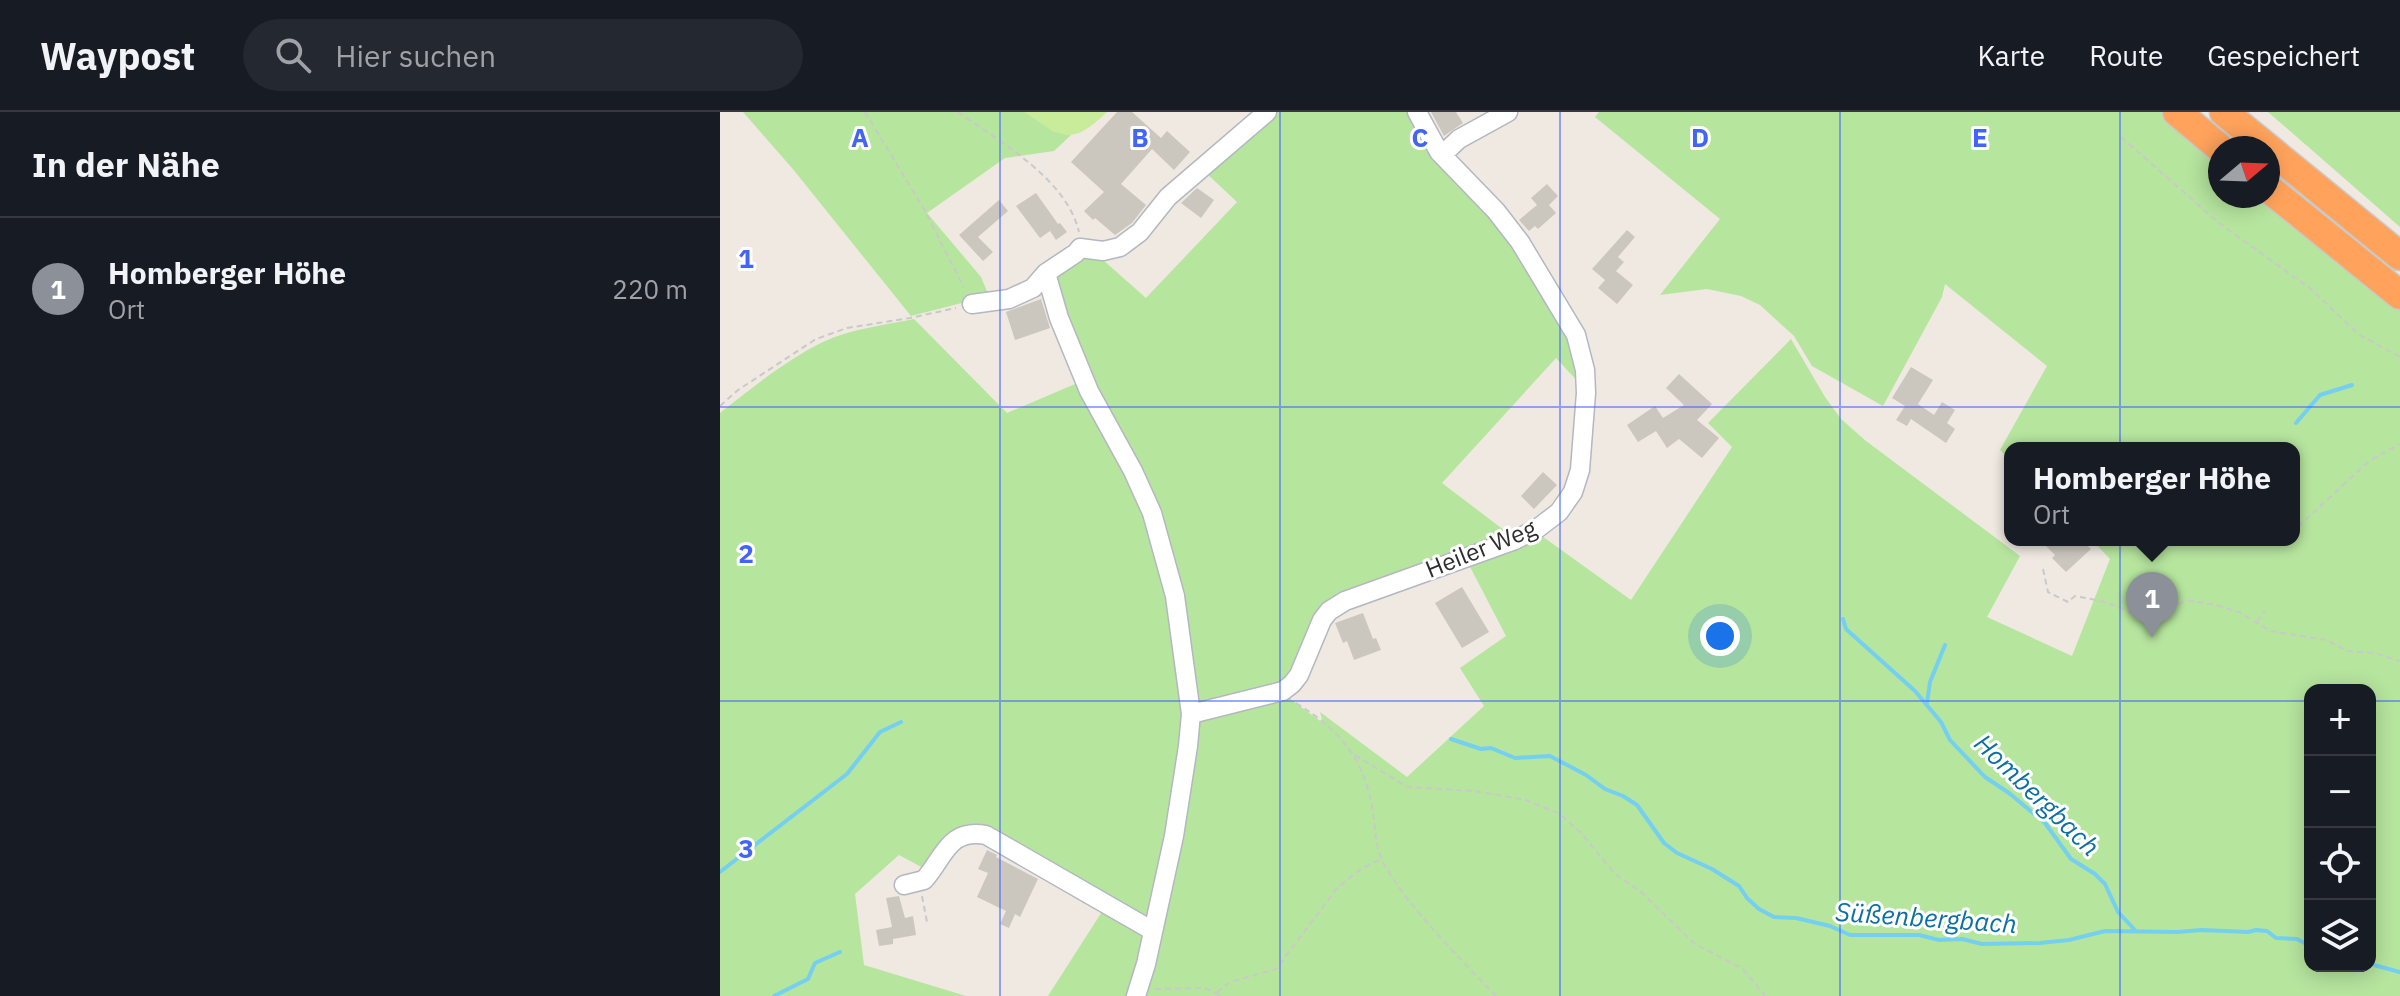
<!DOCTYPE html>
<html lang="de">
<head>
<meta charset="utf-8">
<style>
	body { margin:0; font-family:"IBM Plex Sans",sans-serif; background:#242831; color:#f1f3f6 }
	.controls { position:absolute; right:24px; bottom:24px; display:grid; overflow:hidden; border-radius:16px; box-shadow:0 4px 20px #0003 }
	.controls button { width:72px; height:72px; display:grid; place-items:center; padding:0; border:0; border-bottom:2px solid #363941; background:#171b24; color:#f1f3f6; font:40px sans-serif }
	.compass { position:absolute; left:1488px; top:24px; width:72px; height:72px; border-radius:50%; background:#171b24; box-shadow:0 4px 20px #0003; rotate:71deg }
	.you { position:absolute; left:1000px; top:524px; width:28px; height:28px; margin:-20px; border:6px solid #fff; border-radius:50%; background:#1a73e8; box-shadow:0 0 0 12px #1a73e833 }
	.badge { display:grid; place-items:center; width:52px; height:52px; border-radius:50%; background:#8c9099; color:#fff; font-size:26px; font-weight:700 }
	.pin { position:absolute; translate:-50% -66px; filter:drop-shadow(0 2px 4px #0008) }
	.pin::after { content:''; position:absolute; top:42px; width:28px; height:24px; background:inherit; clip-path:polygon(0 0,100% 0,50% 100%) }
	.popup { position:absolute; left:1284px; top:330px; width:296px; height:104px; box-sizing:border-box; display:grid; place-content:center; border-radius:16px; background:#171b24; filter:drop-shadow(0 2px 6px #0005); font-size:26px; white-space:nowrap; color:#9ea1a6 }
	.popup b { font-size:30px; color:#f1f3f6 }
	.popup::after { content:''; position:absolute; left:50%; top:100%; margin-left:-16px; border:16px solid transparent; border-top-color:#171b24 }
	.list { margin:0; padding:0; list-style:none }
	h2 { display:flex; justify-content:space-between; align-items:center; height:104px; margin:0; padding:0 32px; font-size:34px }
	h2 small { font-size:26px; font-weight:400; color:#9ea1a6 }
	.list li { display:grid; grid-template-columns:52px 1fr auto; gap:24px; align-items:center; box-sizing:border-box; height:144px; padding:0 32px; border-top:2px solid #363941 }
	.list b { display:block; font-size:30px; white-space:nowrap }
	.list p { margin:0; font-size:26px; white-space:nowrap; color:#9ea1a6 }
	.list em { font-size:26px; font-style:normal; color:#9ea1a6 }
	.icon { flex:none; width:44px; height:44px; fill:none; stroke:currentColor; stroke-width:2; stroke-linecap:round; stroke-linejoin:round }
	.map { position:relative; flex:none; width:1680px; height:884px; overflow:hidden }
	header { display:flex; align-items:center; gap:48px; box-sizing:border-box; height:112px; padding:0 40px; background:#171b24; border-bottom:2px solid #363941 }
	header strong { font-size:38px }
	nav { display:flex; gap:44px; margin-inline-start:auto; font-size:28px }
	.search { width:560px; height:72px; background:#242831; display:flex; align-items:center; gap:20px; box-sizing:border-box; padding:0 28px; border-radius:44px; color:#9ea1a6; font-size:30px }
	main { display:flex }
	aside { flex:1; background:#171b24 }
	.map>svg:first-child { display:block }
</style>
</head>
<body>
<header>
<strong>Waypost</strong>
<div class="search"><svg class="icon" aria-label="search" viewBox="0 0 24 24"><circle cx="10" cy="10" r="6"/><path d="M15 15l6 6"/></svg>Hier suchen</div>
<nav><a>Karte</a><a>Route</a><a>Gespeichert</a></nav>
</header>
<main>
<aside>
<h2>In der Nähe<small></small></h2>
<ul class="list">
<li><span class="badge">1</span><div><b>Homberger Höhe</b><p>Ort</p></div><em>220 m</em></li>
</ul>
</aside>
<div class="map">
<svg width="1680" height="884" viewBox="0 0 1680 884">
	<rect width="100%" height="100%" fill="#efe9e1"/>
	<path fill="#b6e59e" fill-rule="evenodd" d="M 23,0 L 305,0 L 333,19 L 351,23 L 334,39 L 285,46 L 207,101 L 261,165 L 269,184 L 191,204 L 72,56 Z
		M 549,0 L 693,0 L 773,101 L 839,198 L 863,275 L 836,246 L 722,371 L 793,425 L 623,486 L 570,570 L 473,597 L 459,484 L 329,162 L 363,141 L 383,148 L 426,186 L 517,90 L 484,59 Z
		M 879,0 L 1442,0 L 1500,49 L 1500,84 L 1542,84 L 1680,197 L 1680,884 L 328,884 L 385,795 L 264,719 L 207,758 L 179,743 L 135,782 L 144,853 L 246,884 L 0,884 L 0,301 C 32,276 66,248 103,230 C 130,217 165,213 194,207 L 287,301 L 362,269 L 429,402 L 473,600 L 562,581 L 603,611 L 600,600 L 687,665 L 764,594 L 740,556 L 786,524 L 747,449 L 819,422 L 911,488 L 1012,335 L 988,311 L 1071,227 L 1105,285 L 1121,307 L 1146,329 L 1300,444 L 1267,505 L 1352,544 L 1390,447 L 1372,428 L 1574,428 L 1574,336 L 1290,336 L 1290,348 L 1280,338 L 1327,254 L 1225,172 L 1222,185 L 1163,294 L 1092,254 L 1074,224 L 1040,193 L 1021,184 L 987,177 L 940,183 L 1000,107 L 875,5 ZM 1590,578 L 1650,578 L 1650,854 L 1590,854 Z
		M 1548,0 L 1680,0 L 1680,115 L 1563,13 Z"/>
	<path fill="#c9ec9a" d="M 305,0 L 387,0 C 352,34 342,27 305,0 Z"/>
	<g fill="none" stroke-linecap="round" stroke-linejoin="round">
		<path stroke="#75cff0" stroke-width="4" d="M 1576,311 L 1600,283 L 1632,273
			M 1123,507 L 1126,517 L 1195,579 L 1221,610 L 1230,628 L 1265,665 L 1289,681 L 1325,711 L 1351,747 L 1375,762 L 1385,772 L 1398,800 L 1415,818
			M 1207,591 L 1210,570 L 1225,533
			M 731,627 L 761,637 L 771,636 L 795,646 L 830,644 L 866,663 L 885,677 L 903,684 L 917,693 L 944,731 L 957,741 L 992,757 L 1019,774 L 1027,786 L 1039,797 L 1054,805 L 1076,806 L 1110,814 L 1130,823 L 1199,823 L 1219,828 L 1242,827 L 1262,832 L 1320,831 L 1349,828 L 1385,819 L 1458,820 L 1481,818 L 1528,820 L 1536,818 L 1547,819 L 1556,826 L 1577,827 L 1590,834
			M 0,760 L 127,662 L 160,620 L 181,610
			M 1650,852 L 1680,860
			M 54,884 L 88,867 L 95,851 L 120,840"/>
	</g>
	<path fill="#cbc7bf" d="M 397,0 L 412,0 L 441,26 L 447,19 L 470,40 L 454,58 L 432,37 L 401,72 L 426,93 L 412,111 L 395,123 L 375,106 L 373,108 L 364,99 L 384,80 L 351,50 Z
		M 711,0 L 736,0 L 743,11 L 724,24 Z
		M 827,72 L 838,84 L 829,93 L 836,101 L 818,117 L 815,114 L 809,119 L 799,108 L 817,93 L 811,86 Z
		M 477,76 L 494,88 L 481,106 L 461,91 Z
		M 316,81 L 338,112 L 340,111 L 347,120 L 336,128 L 330,119 L 320,126 L 296,94 Z
		M 279,88 L 288,99 L 258,125 L 273,140 L 263,149 L 239,123 Z
		M 907,118 L 915,125 L 898,145 L 904,150 L 896,159 L 913,173 L 897,192 L 878,176 L 885,168 L 872,157 Z
		M 321,187 L 330,216 L 295,228 L 286,200 Z
		M 1191,255 L 1213,268 L 1198,292 L 1214,303 L 1222,290 L 1235,298 L 1227,311 L 1235,317 L 1226,331 L 1191,307 L 1187,314 L 1176,308 L 1185,294 L 1172,286 Z
		M 959,262 L 992,292 L 977,308 L 999,326 L 982,346 L 959,327 L 947,336 L 936,319 L 918,330 L 907,313 L 935,294 L 943,306 L 964,293 L 946,276 Z
		M 823,360 L 837,373 L 814,397 L 801,384 Z
		M 1320,428 L 1362,428 L 1371,437 L 1346,460 L 1332,446 L 1335,443 Z
		M 742,475 L 769,520 L 742,536 L 715,491 Z
		M 643,501 L 653,527 L 656,526 L 661,538 L 634,548 L 627,529 L 623,531 L 615,511 Z
		M 267,738 L 277,743 L 276,745 L 318,767 L 300,805 L 295,802 L 289,816 L 280,812 L 286,799 L 257,785 L 268,761 L 258,757 Z
		M 179,784 L 185,806 L 193,804 L 196,823 L 173,827 L 173,832 L 159,834 L 156,818 L 172,815 L 166,786 Z"/>
	<g fill="none" stroke-linecap="round" stroke-linejoin="round">
		<defs>
			<path id="minor" d="M 722,43 L 739,27 L 788,0
				M 326,161 L 339,206 L 369,279 L 413,359 L 432,401 L 455,484 L 471,602 L 468,634 L 454,724 L 426,852 L 416,884
				M 252,192 L 289,187 L 313,176 L 326,161 L 356,141 L 360,136 L 383,139 L 400,135 L 420,120 L 448,85 L 547,0
				M 471,602 L 563,579 L 572,572 L 579,563 L 602,508 L 609,499 L 625,489 L 795,428 L 818,416 L 839,400 L 853,380 L 860,358 L 866,281 L 865,258 L 856,223 L 800,130 L 776,99 L 719,40 L 697,0
				M 184,773 L 204,768 C 224,746 228,716 266,723 L 433,819"/>
			<path id="highway" d="M 1457,0 L 1500,36
				M 1504,0 L 1680,144
				M 1548,76 L 1680,183"/>
		</defs>
		<use href="#minor" stroke="#b4b7c1" stroke-width="21"/>
		<use href="#highway" stroke="#c9c9c9" stroke-width="31"/>
		<path stroke="#c9c9c9" stroke-width="2" stroke-dasharray="6 4" stroke-linecap="butt" d="M 145,0 L 205,99 L 244,176
			M 238,0 C 281,31 346,66 359,120
			M 1401,25 L 1499,111 L 1591,177 L 1638,222 L 1680,245
			M 0,294 L 18,278 L 96,227 L 127,216 L 190,206 L 236,196
			M 1578,415 L 1649,349 L 1680,332
			M 1323,457 L 1328,480 L 1348,490 L 1355,484 C 1386,490 1398,491 1424,510 L 1438,508 L 1448,498 L 1466,488 L 1496,493 L 1519,500 L 1550,519 L 1607,528 L 1627,539 L 1655,541 L 1680,549
			M 1537,509 L 1545,499
			M 576,591 C 618,617 643,644 652,695 C 656,715 654,735 665,754 C 694,802 737,843 776,884
			M 635,643 L 687,675 L 755,679 L 806,688 L 840,702 L 861,721 L 895,762 L 920,779 L 975,832 L 1023,857 L 1045,884
			M 202,784 L 207,810
			M 435,877 L 485,876 L 502,884
			M 497,880 L 510,870 L 556,857 L 618,775 L 641,757 L 661,747"/>
		<use href="#minor" stroke="#fff" stroke-width="18"/>
		<use href="#highway" stroke="#ffa35c" stroke-width="28"/>
	</g>
	<path fill="none" stroke="#4264fb" stroke-width="2" stroke-opacity="0.55" d="M 280,0 L 280,884M 560,0 L 560,884M 840,0 L 840,884M 1120,0 L 1120,884M 1400,0 L 1400,884M 0,295 L 1680,295M 0,589 L 1590,589M 1650,589 L 1680,589"/>
	<g text-anchor="middle" stroke-width="6" stroke-linejoin="round" paint-order="stroke">
		<g font-size="24" fill="#2e2e2e" stroke="#fff">
			<text transform="translate(761 437) rotate(-22)" y="8">Heiler Weg</text>
		</g>
		<g font-size="26" font-style="italic" fill="#0d6fa3" stroke="#fff">
			<text transform="translate(1317 683) rotate(44)" y="9">Hombergbach</text>
			<text transform="translate(1206 806) rotate(4)" y="9">Süßenbergbach</text>
		</g>
	</g>
	<g font-size="26" text-anchor="middle" font-weight="bold" fill="#4264fb" stroke="#fff" stroke-width="6" stroke-linejoin="round" paint-order="stroke">
		<text x="140" y="35">A</text>
		<text x="420" y="35">B</text>
		<text x="700" y="35">C</text>
		<text x="980" y="35">D</text>
		<text x="1260" y="35">E</text>
		<text x="26" y="156">1</text>
		<text x="26" y="451">2</text>
		<text x="26" y="746">3</text>
	</g>
</svg>
<div class="controls">
<button>+</button>
<button>−</button>
<button><svg class="icon" aria-label="locate" viewBox="0 0 24 24"><circle cx="12" cy="12" r="6"/><path d="M12 2v4M12 18v4M2 12h4M18 12h4"/></svg></button>
<button><svg class="icon" aria-label="layers" viewBox="0 0 24 24"><path d="M12 4l9 5-9 5-9-5zM3 14l9 5 9-5"/></svg></button>
</div>
<svg class="compass" viewBox="-18 -18 36 36"><path d="M0-13l5 13h-10z" fill="#e53935"/><path d="M0 13l5-13h-10z" fill="#9ea1a6"/></svg>
<div class="you"></div>
<div class="pin badge" style="left:1432px;top:526px">1</div>
<div class="popup"><b>Homberger Höhe</b>Ort</div>
</div>
</main>
</body>
</html>
